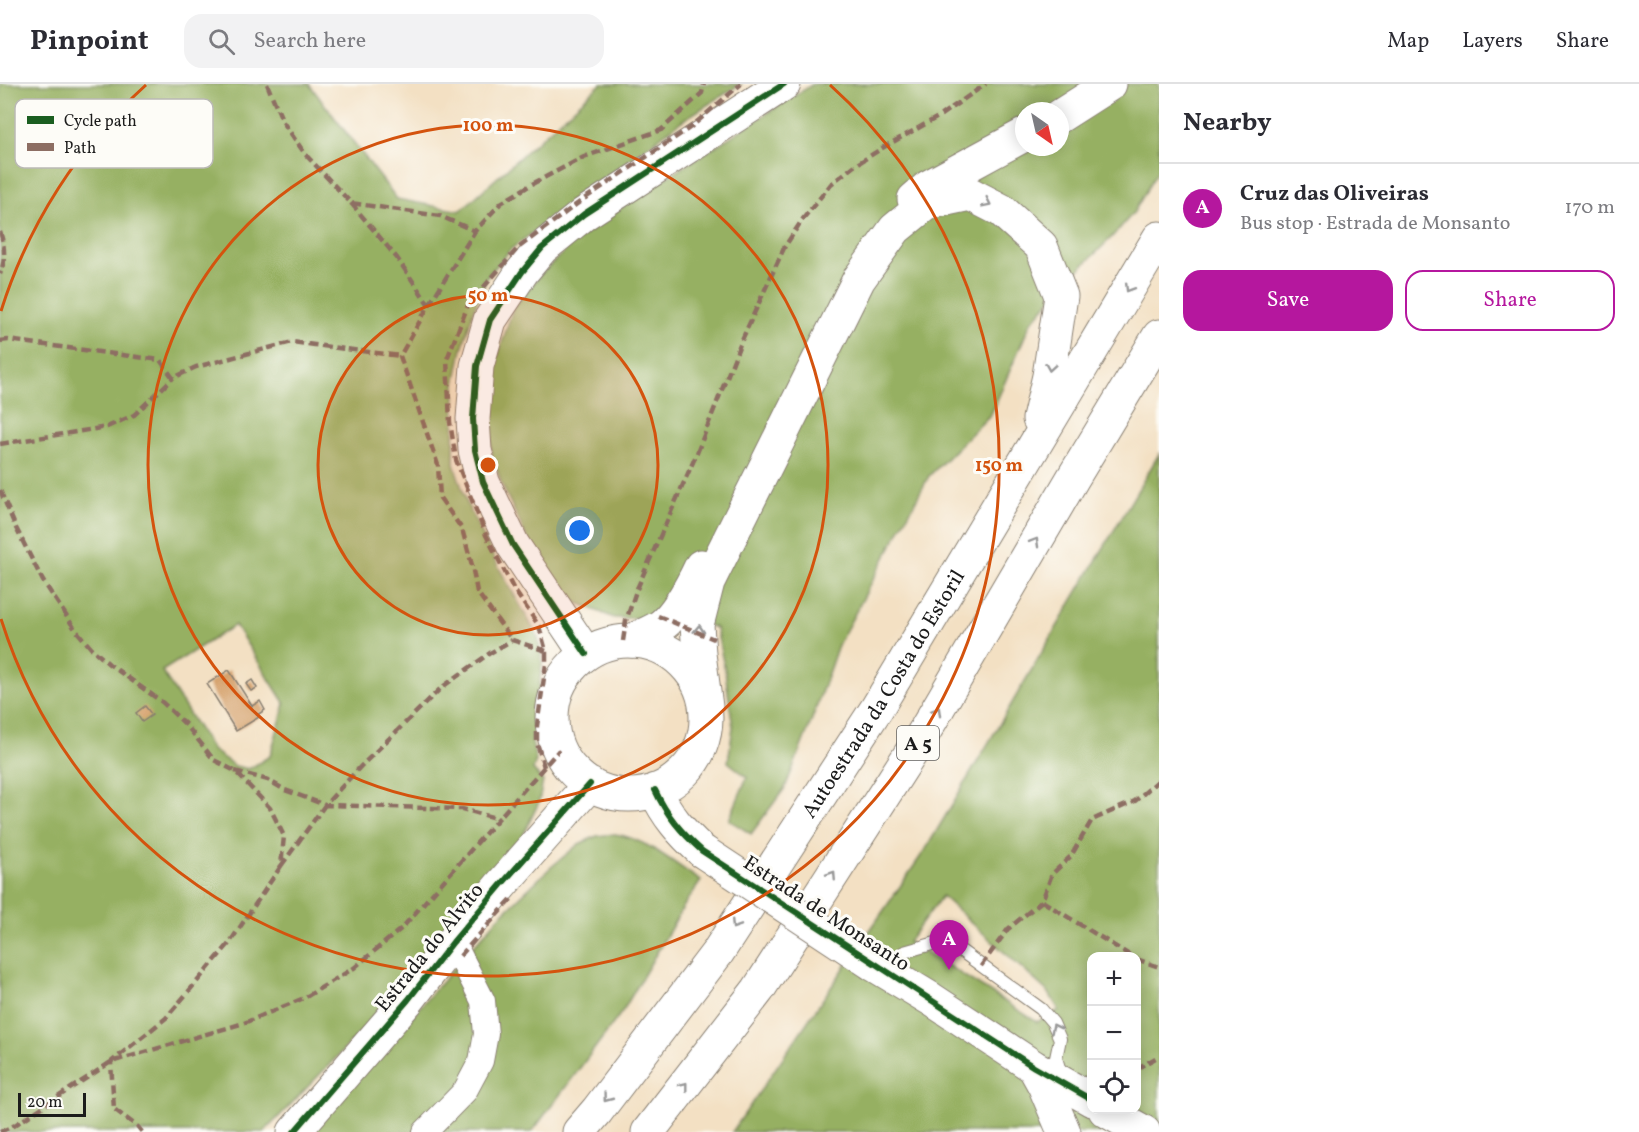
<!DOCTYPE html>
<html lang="en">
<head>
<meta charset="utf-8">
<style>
	body { margin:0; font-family:Vollkorn,serif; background:#f2f2f3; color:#2b2b33 }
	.controls { position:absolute; right:18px; bottom:18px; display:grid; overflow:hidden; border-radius:12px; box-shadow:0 3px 15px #0003 }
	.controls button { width:54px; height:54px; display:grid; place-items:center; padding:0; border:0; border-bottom:2px solid #e1e1e2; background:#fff; color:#2b2b33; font:30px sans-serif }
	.compass { position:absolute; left:1015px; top:18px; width:54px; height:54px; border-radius:50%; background:#fff; box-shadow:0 3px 15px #0003; rotate:146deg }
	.scale { position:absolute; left:18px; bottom:15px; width:68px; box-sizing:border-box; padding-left:6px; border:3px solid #1c1c1c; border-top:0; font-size:16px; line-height:21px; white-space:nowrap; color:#1c1c1c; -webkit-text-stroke:4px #fdfcf7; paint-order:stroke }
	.you { position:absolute; left:580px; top:447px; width:21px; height:21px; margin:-15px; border:4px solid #fff; border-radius:50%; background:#1a73e8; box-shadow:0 0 0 9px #1a73e833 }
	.badge { display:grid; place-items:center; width:39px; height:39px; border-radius:50%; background:#b5179e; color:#fff; font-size:20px; font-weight:700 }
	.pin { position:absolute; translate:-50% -50px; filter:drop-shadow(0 2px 3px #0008) }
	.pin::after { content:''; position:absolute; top:32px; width:21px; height:18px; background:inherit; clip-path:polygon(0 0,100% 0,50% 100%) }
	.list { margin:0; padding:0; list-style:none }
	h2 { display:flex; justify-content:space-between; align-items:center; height:78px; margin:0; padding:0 24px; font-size:26px }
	h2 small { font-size:20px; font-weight:400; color:#7c7c81 }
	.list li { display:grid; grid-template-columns:39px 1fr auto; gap:18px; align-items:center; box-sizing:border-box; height:90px; padding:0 24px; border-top:2px solid #e1e1e2 }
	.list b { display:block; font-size:22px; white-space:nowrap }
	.list p { margin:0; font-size:20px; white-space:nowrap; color:#7c7c81 }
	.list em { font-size:20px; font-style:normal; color:#7c7c81 }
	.actions { display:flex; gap:12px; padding:18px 24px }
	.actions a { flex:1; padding:14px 0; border:2px solid #b5179e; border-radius:18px; text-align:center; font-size:21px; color:#b5179e }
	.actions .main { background:#b5179e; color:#fff }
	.icon { flex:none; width:33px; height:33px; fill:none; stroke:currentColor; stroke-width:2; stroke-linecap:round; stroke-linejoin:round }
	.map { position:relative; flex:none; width:1159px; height:1048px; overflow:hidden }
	header { display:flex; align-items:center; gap:36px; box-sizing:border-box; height:84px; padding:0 30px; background:#fff; border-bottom:2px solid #e1e1e2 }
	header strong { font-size:28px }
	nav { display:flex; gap:33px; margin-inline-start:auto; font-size:21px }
	.search { width:420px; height:54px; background:#f2f2f3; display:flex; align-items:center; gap:15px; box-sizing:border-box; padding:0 21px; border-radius:18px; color:#7c7c81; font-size:22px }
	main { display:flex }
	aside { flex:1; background:#fff }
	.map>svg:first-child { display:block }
</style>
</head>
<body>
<header>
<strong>Pinpoint</strong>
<div class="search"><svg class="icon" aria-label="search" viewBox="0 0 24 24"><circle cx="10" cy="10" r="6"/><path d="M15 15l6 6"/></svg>Search here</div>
<nav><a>Map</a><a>Layers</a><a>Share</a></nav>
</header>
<main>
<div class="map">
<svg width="1159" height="1048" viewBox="0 0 1159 1048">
	<rect width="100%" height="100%" fill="#fdfcf7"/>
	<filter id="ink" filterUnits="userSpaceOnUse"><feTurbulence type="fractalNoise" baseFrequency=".0167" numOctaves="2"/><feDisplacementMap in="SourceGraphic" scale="12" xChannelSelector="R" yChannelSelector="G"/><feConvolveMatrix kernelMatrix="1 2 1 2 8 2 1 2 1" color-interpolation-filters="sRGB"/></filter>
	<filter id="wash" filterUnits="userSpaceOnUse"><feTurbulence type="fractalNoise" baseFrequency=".008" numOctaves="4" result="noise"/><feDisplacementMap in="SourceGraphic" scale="24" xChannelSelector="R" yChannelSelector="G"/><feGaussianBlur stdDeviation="1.35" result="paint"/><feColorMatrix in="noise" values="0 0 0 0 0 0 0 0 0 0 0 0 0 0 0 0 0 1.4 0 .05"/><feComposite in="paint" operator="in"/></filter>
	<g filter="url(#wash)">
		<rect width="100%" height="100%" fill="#f3e0c3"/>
		<path fill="#96b062" stroke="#59663f" stroke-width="1.5" fill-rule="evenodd" d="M 0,0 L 309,0 L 397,115 L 460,127 L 601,0 L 741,0 L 683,36 L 511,165 L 487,193 L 473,228 L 462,265 L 455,300 L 454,380 L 468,422 L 498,482 L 538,553 L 542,579 L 532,659 L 536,676 L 533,686 L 543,697 L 539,718 L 519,760 L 360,949 L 264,1048 L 0,1048 ZM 235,541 L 285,620 L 270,672 L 249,685 L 235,682 L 212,666 L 162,587 Z
			M 813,0 L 1159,0 L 1159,84 L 1134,128 L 1111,154 L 1065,199 L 1031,238 L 991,330 L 929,392 L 838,561 L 811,638 L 785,704 L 751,750 L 729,736 L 747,693 L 728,678 L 733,643 L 725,587 L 716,544 L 663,525 L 641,534 L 614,534 L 578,519 L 563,510 L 528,456 L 502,401 L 492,371 L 489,339 L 495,281 L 513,224 L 541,190 L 572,160 L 636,113 ZM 1024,27 L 1060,27 L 1060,63 L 1024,63 Z
			M 1159,370 L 1159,1048 L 732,1048 L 927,763 ZM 942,812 L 1049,909 L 1059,926 L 1037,938 L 950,883 L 908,858 ZM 1092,872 L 1136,872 L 1136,1026 L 1092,1026 Z
			M 615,750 C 647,755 675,780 701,797 L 685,820 L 624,925 L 532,1048 L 310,1048 L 498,834 L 550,784 L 579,760 L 597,752 Z"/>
		<g id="blocks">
			<path fill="#d49f67" d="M 229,586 L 252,622 L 260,617 L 265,626 L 257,631 L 259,633 L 236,647 L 207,600 Z
				M 252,596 L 257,604 L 251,607 L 246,600 Z
				M 145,622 L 152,631 L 142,638 L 136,629 Z"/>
		</g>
	</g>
	<g filter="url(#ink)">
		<use href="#blocks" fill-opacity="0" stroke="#887e70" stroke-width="1.5"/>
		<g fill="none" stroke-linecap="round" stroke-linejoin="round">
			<defs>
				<path id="lane" d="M 884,883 L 904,868 L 946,856 L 1041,925 L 1053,939 L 1060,955 L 1056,974 L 1062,993"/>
				<path id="street" d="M 425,1048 L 465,1007 L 481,977 L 486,950 L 483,917 L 453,858"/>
				<path id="secondary" d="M552 634a77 77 0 1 1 154 0a77 77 0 1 1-154 0Z
					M 586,570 L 513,461 L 483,398 L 475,366 L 473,335 L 477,282 L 490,236 L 522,188 L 542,164 L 584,130 L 784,0
					M 655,706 C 667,732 681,748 702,767
					M 873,880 L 931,915 L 1034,983 L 1092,1016
					M 1034,983 L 1044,1001 L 1064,1048
					M 1105,1026 L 1144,1048
					M 294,1048 L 408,916 L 453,858 L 501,801 L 590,700"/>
				<g id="highway">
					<path d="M 1060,32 L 1110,0"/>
					<path d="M 914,115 L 928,103 L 1024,51"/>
					<path d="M 631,557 C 640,552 652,548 661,542 C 678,529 692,501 701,482"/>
					<path d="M 706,623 L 699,570 L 697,541 L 708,498 L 859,195 L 895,145 L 927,119 L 970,110 L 1001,126 L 1041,162 L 1061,212 L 1049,292 L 1039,335"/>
					<path id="s1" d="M 579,1048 L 597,1027 L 718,868 L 877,624 L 1159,154"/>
					<path d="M 648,1048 L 758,906 L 920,655 L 1073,394 L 1159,252"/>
				</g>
			</defs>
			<use href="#lane" stroke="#887e70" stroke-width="14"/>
			<use href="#street" stroke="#887e70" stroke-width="26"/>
			<use href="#secondary" stroke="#887e70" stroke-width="35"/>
			<use href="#highway" stroke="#887e70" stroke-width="35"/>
			<use href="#lane" stroke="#fff" stroke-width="12"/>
			<use href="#street" stroke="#fff" stroke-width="24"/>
			<use href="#secondary" stroke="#fff" stroke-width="33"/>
			<use href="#highway" stroke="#fff" stroke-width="33"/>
			<defs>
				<path id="secondary-bridge" d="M 702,767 L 873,880"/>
			</defs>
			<use href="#secondary-bridge" stroke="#887e70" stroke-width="35" stroke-linecap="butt"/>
			<use href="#secondary-bridge" stroke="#fff" stroke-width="33"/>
			<path stroke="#8d6e63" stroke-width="4.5" stroke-dasharray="9 4.5" stroke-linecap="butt" d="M 267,0 L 283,38 L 305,70 L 351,119 L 440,132 L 475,147
				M 351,119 L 397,174 L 429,221
				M 0,148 C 5,162 6,176 0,190
				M 0,257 L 8,256 L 160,276 L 173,294 L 196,283 L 292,258 L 400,272
				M 0,360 L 107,343 L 134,331 L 173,294
				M 0,406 L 16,444 L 43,497 L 75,545 L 91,564 L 109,580 L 162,618 L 187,642 L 214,676 L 235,687 L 270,724 L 284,752 L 281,782 L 228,861 L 166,934 L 111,978 L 114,1025 L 138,1043 L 142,1048
				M 658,532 L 714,555
				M 623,557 L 626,537 L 636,507 L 697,369 L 740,260 L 784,164 L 802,136 L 831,100 L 854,82 L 884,63 L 938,33 L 986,0
				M 546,567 L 512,556 L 477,508 L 472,481 L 462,445 L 440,414 L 438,381 L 400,272 L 429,221 L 475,147 L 501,119 L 532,100 L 584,73 L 661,46 L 702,9 L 704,0
				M 544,683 L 537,659 L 537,642 L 546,580 L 546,567 L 539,542 L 513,504 L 486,451 L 456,376 L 450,338 L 447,275 L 468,221 L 518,164 L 581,117 L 691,43 L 741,0
				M 235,687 L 268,696 L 285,706 L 325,721 L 462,725 L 499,735
				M 281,782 L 325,721 L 361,682 L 441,604 L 490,569 L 512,556
				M 1042,817 L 1131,872
				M 460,872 L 514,812
				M 1136,875 L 1159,883
				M 981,882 L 1008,845 L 1042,817 L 1052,790 L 1071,772 L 1092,736 L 1135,717 L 1159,696
				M 1136,985 L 1159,972
				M 0,1048 L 15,1041 L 111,978 L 244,939 L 304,914 L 354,884 L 402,844 L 559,666"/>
			<defs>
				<path id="cycleway" d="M 586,570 L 513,461 L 483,398 L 475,366 L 473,335 L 477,282 L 490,236 L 522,188 L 542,164 L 584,130 L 784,0
					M 655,706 C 667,732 681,748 702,767 L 1034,983 L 1092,1016
					M 294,1048 L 408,916 L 453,858 L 501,801 L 590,700"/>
			</defs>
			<use href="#cycleway" stroke="#fdfcf7" stroke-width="10"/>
			<use href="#cycleway" stroke="#1b5e20" stroke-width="6"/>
		</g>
		<defs><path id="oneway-chevron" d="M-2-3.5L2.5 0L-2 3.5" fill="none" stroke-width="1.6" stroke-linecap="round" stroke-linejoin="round" transform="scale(1.5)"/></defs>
		<g stroke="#999">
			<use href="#oneway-chevron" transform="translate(987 119) rotate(26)"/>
			<use href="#oneway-chevron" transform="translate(1129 204) rotate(121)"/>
			<use href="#oneway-chevron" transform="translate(1050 283) rotate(99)"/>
			<use href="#oneway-chevron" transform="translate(1035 458) rotate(-60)"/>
			<use href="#oneway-chevron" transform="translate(699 545) rotate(-87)"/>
			<use href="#oneway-chevron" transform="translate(937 627) rotate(-60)"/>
			<use href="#oneway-chevron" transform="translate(832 791) rotate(-57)"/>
			<use href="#oneway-chevron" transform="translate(735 841) rotate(123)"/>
			<use href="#oneway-chevron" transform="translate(1055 944) rotate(-117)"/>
			<use href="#oneway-chevron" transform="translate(684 1002) rotate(-52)"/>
			<use href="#oneway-chevron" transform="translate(607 1014) rotate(127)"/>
		</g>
	</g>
	<circle cx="488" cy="381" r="170" fill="#d4530e" fill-opacity=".12"/>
	<g fill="none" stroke="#d4530e" stroke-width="3">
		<circle cx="488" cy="381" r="170"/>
		<circle cx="488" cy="381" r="340"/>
		<path d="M1 227A511 511 0 0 1 146 1M830 1A511 511 0 1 1 1 535"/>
	</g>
	<g text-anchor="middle" stroke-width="6" stroke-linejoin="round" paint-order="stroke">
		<rect fill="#fdfcf7" stroke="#605f5e" stroke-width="1.5" x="897" y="642" width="42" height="34" rx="4.5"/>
		<g font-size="20" font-weight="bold" fill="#1c1c1c">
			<text x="918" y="666">A 5</text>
		</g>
		<g font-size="21" fill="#1c1c1c" stroke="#fdfcf7">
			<text dy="7" stroke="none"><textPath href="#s1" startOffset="534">Autoestrada da Costa do Estoril</textPath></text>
			<text transform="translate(827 829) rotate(33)" y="7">Estrada de Monsanto</text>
			<text transform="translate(429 863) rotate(-51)" y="7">Estrada do Alvito</text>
		</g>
	</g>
	<rect x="15" y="15" width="198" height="69" rx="9" fill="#fdfcf7" stroke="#bab9b5" stroke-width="1.5"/>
	<rect x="27" y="32" width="27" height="8" fill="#1b5e20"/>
	<rect x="27" y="59" width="27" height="8" fill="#8d6e63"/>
	<g font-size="16" fill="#1c1c1c">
		<text x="64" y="42">Cycle path</text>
		<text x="64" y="69">Path</text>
	</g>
	<circle cx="488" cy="381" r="9" fill="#d4530e" stroke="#fdfcf7" stroke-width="3"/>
	<g font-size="18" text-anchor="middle" font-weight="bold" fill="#d4530e" stroke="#fdfcf7" stroke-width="6" stroke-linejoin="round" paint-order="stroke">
		<text x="488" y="47">100 m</text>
		<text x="488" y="217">50 m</text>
		<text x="999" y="387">150 m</text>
	</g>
</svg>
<div class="controls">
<button>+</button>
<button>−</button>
<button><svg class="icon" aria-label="locate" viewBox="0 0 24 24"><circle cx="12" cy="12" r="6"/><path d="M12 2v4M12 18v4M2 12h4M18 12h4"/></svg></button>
</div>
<svg class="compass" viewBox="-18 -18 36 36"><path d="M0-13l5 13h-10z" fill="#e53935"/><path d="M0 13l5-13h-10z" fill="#7c7c81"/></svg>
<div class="scale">20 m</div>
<div class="you"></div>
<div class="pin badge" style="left:949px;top:886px">A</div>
</div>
<aside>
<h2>Nearby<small></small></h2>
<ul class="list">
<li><span class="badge">A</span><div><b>Cruz das Oliveiras</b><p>Bus stop · Estrada de Monsanto</p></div><em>170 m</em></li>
</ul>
<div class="actions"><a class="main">Save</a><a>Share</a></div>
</aside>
</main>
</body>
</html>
